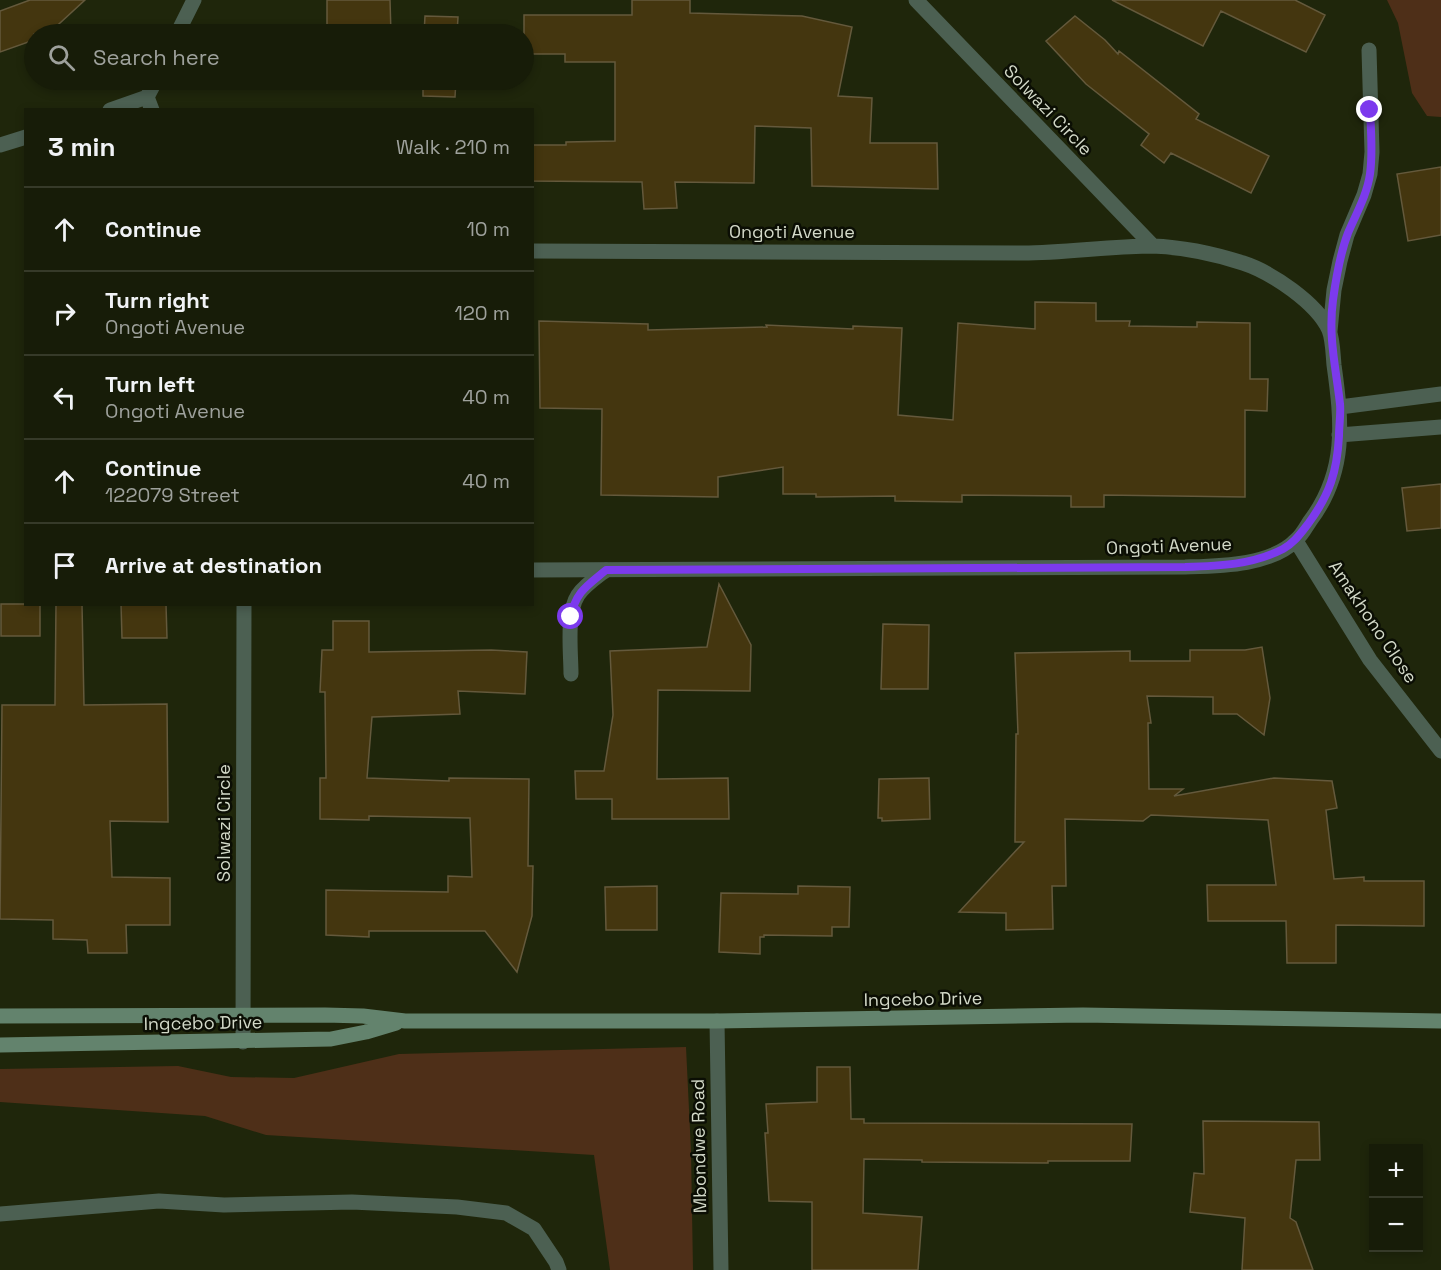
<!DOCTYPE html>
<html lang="en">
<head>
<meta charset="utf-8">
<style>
	body { margin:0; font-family:"Space Grotesk",sans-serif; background:#242916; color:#f1f3f6 }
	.controls { position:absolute; right:18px; bottom:18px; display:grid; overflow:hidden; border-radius:0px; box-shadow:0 3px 9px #0003 }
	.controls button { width:54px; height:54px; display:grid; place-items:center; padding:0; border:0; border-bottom:2px solid #363a29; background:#171c08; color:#f1f3f6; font:30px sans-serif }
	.stop { position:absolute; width:18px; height:18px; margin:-14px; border:4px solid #7c3aed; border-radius:50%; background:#fff }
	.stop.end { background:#7c3aed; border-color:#fff; box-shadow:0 2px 6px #0008 }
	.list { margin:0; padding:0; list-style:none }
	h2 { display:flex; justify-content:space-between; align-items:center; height:78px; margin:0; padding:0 24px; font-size:26px }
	h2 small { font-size:20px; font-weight:400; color:#9ea19c }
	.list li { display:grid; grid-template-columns:39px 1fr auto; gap:18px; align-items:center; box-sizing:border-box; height:84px; padding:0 24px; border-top:2px solid #363a29 }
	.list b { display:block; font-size:22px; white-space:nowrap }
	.list p { margin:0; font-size:20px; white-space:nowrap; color:#9ea19c }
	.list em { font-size:20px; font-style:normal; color:#9ea19c }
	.icon { flex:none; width:33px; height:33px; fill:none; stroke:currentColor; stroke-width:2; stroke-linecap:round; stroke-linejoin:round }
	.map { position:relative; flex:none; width:1441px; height:1270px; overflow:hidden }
	.search { position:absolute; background:#171c08; box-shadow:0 3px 9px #0003; left:24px; top:24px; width:510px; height:66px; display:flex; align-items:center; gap:15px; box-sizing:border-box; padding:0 21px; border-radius:33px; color:#9ea19c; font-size:22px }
	.panel { position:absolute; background:#171c08; box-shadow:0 3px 9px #0003; left:24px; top:108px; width:510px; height:498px; border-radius:0px }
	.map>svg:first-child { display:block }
</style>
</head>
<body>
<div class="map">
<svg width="1441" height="1270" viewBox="0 0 1441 1270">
	<rect width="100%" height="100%" fill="#1f260b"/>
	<path fill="#4e2f18" d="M 1387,0 L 1441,0 L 1441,117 L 1427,116 L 1412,93 L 1398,23 Z
		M 686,1047 L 691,1151 L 693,1270 L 610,1270 L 594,1155 L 266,1135 L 205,1116 L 0,1102 L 0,1069 L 178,1066 L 231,1077 L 294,1078 L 399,1054 Z"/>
	<path fill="#44360f" stroke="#64593c" stroke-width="1.5" d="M 30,0 L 85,0 L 48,34 L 34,34 L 34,40 L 0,52 L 0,11 Z
		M 327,0 L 390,0 L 391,34 L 327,34 Z
		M 632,0 L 690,0 L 690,13 L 802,16 L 852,27 L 838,96 L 872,98 L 870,143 L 937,143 L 938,189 L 812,186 L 811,128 L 755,126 L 754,183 L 675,182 L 677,208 L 644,209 L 642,182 L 532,181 L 532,145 L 566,145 L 566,142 L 615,141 L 615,62 L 565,62 L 565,54 L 524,54 L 524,15 L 632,15 Z
		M 1112,0 L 1295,0 L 1325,15 L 1306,52 L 1221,11 L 1203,46 Z
		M 425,16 L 458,17 L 457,34 L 424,34 Z
		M 1075,16 L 1105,40 L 1118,54 L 1119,51 L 1199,114 L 1196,119 L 1269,156 L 1251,193 L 1171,153 L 1164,163 L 1141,145 L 1149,134 L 1086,84 L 1046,41 Z
		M 423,80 L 456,80 L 455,97 L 423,96 Z
		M 1441,167 L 1441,235 L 1408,241 L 1397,174 Z
		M 1035,302 L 1096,303 L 1096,321 L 1130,321 L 1129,326 L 1197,327 L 1197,322 L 1250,323 L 1250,379 L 1268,379 L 1267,411 L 1245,410 L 1245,497 L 1104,495 L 1104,507 L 1071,507 L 1071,496 L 962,495 L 962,502 L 895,501 L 895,496 L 816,497 L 816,494 L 783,494 L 783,467 L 718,477 L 718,497 L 601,495 L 602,409 L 540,408 L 539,321 L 648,324 L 648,330 L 767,327 L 766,325 L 853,329 L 853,326 L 902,328 L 898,415 L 953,420 L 958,323 L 1035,329 Z
		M 1441,484 L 1441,528 L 1407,531 L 1402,488 Z
		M 719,584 L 751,645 L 750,691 L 658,690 L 657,779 L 728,778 L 729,819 L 612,819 L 612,799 L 576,799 L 575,771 L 604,771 L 613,715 L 610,651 L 707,647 Z
		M 1,604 L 40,604 L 40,636 L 1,636 Z
		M 56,604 L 82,604 L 84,705 L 167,704 L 168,822 L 110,821 L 112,877 L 170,878 L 170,925 L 126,925 L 127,953 L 88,953 L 87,940 L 53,939 L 53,920 L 0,919 L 2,705 L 55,705 Z
		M 121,604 L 166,604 L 167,638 L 122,638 Z
		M 333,621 L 369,621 L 369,652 L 491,650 L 527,652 L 525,694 L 458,691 L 460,714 L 372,717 L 367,778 L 449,781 L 449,778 L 529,779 L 528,866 L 533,866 L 532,916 L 517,972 L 485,931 L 369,931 L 369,937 L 326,935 L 326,890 L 448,892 L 448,876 L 472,877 L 470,818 L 369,816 L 369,820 L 320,819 L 320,778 L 326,778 L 325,692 L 320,692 L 322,650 L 333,650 Z
		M 883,624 L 929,625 L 928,689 L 881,689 Z
		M 1262,647 L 1270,698 L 1264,735 L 1237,714 L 1213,714 L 1213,697 L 1147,696 L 1151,723 L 1148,723 L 1149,789 L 1183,789 L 1174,796 L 1274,778 L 1332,781 L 1337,808 L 1326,810 L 1334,879 L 1364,877 L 1364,881 L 1424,881 L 1424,926 L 1336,925 L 1336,963 L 1287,963 L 1286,921 L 1208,921 L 1207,885 L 1276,885 L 1268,820 L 1151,815 L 1143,821 L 1065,819 L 1066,886 L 1052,886 L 1053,929 L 1006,930 L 1006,913 L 959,912 L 1024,842 L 1015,842 L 1016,734 L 1018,734 L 1015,653 L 1130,651 L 1130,661 L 1190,661 L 1190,650 L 1245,650 Z
		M 929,778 L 930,819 L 882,821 L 882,818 L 878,818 L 879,779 Z
		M 657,886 L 657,930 L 606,930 L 605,887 Z
		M 798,886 L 850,887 L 849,927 L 832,927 L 832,936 L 764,935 L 764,937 L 760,937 L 760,954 L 719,952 L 721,893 L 798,894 Z
		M 817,1067 L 850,1067 L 851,1119 L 864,1119 L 864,1123 L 1132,1124 L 1130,1161 L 1048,1161 L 1048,1163 L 922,1162 L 922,1160 L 864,1159 L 863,1213 L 922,1217 L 918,1270 L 812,1270 L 812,1202 L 769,1201 L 765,1133 L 768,1133 L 766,1104 L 817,1102 Z
		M 1203,1121 L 1319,1122 L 1320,1160 L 1296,1160 L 1290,1218 L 1296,1222 L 1313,1270 L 1242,1270 L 1245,1218 L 1190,1212 L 1194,1173 L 1204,1174 Z"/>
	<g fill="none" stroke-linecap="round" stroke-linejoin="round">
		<path stroke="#4c6052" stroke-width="15" d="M 571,674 C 571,653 566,613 578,595 C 585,585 597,577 606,570
			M 0,1214 L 159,1201 L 224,1205 L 352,1202 L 457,1207 L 506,1213 L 534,1229 L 556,1262 L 559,1270"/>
		<path stroke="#4c6052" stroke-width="15" d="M 916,0 L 1153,246
			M 177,34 L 194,0
			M 110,110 L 147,97
			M 152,110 L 147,97 L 156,80
			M 0,145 L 26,137
			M 532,251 C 696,251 860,252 1023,253 C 1066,253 1109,246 1152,246 C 1181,247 1215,254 1243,263 C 1271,272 1317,303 1329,330 C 1333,340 1333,355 1334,365 C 1342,422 1347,472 1310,521 C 1306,527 1302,535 1296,540 C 1271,566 1218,566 1185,567 L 532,570
			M 1330,331 L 1334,290 L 1340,261 L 1347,235 L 1364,195 L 1370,174 L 1372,152 L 1369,50
			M 1340,407 L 1441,394
			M 1339,435 L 1441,427
			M 1296,541 L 1370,660 L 1441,751
			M 243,1042 L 244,604"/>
		<path stroke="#4c6052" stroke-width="15" d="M 717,1021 L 721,1270"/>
		<path stroke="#63836d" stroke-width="15" d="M 0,1016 L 325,1015 L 363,1016 L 405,1021 L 717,1021 L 1083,1015 L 1441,1021
			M 0,1045 L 331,1039 L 366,1032 L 396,1023"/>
	</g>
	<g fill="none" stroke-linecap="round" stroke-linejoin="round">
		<path stroke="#7c3aed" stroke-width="8" d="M 571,617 C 575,592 588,585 606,570 L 1185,567 C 1219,566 1252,565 1283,549 C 1294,543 1300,534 1308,524 C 1330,494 1337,472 1339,436 C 1339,425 1341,414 1340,404 C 1336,368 1328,337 1333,300 C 1336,278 1340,254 1348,233 C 1356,214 1367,195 1370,174 C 1373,153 1371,131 1370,110"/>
	</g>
	<g text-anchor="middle" stroke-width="5" stroke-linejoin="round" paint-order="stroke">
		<g font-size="18" fill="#d3d9c8" stroke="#0b0e04">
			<text transform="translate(1048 110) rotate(46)" y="6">Solwazi Circle</text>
			<text x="792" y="238">Ongoti Avenue</text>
			<text transform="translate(1169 546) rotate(-2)" y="6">Ongoti Avenue</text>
			<text transform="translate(1373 622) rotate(56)" y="6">Amakhono Close</text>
			<text transform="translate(224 823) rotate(-90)" y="6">Solwazi Circle</text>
			<text transform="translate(923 999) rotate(-1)" y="6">Ingcebo Drive</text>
			<text transform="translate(203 1023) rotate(-1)" y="6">Ingcebo Drive</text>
			<text transform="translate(699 1146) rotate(-91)" y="6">Mbondwe Road</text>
		</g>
	</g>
</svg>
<div class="controls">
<button>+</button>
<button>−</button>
</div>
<div class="stop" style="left:571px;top:617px"></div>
<div class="stop end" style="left:1370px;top:110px"></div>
<div class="search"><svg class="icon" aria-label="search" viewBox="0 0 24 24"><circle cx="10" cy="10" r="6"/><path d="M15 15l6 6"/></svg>Search here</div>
<section class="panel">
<h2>3 min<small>Walk · 210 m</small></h2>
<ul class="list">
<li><svg class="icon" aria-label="ahead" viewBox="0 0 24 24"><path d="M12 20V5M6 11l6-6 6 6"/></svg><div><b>Continue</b></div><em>10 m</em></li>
<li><svg class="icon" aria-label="right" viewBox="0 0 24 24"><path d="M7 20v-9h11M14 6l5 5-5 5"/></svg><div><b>Turn right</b><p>Ongoti Avenue</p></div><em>120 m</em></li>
<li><svg class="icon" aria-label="left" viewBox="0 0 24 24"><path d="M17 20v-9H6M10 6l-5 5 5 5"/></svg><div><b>Turn left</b><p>Ongoti Avenue</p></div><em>40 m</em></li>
<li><svg class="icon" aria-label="ahead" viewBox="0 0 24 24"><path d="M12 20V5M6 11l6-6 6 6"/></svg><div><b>Continue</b><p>122079 Street</p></div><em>40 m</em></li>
<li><svg class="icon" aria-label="arrive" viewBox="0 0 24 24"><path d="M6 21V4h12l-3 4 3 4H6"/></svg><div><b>Arrive at destination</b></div></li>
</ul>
</section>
</div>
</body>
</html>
